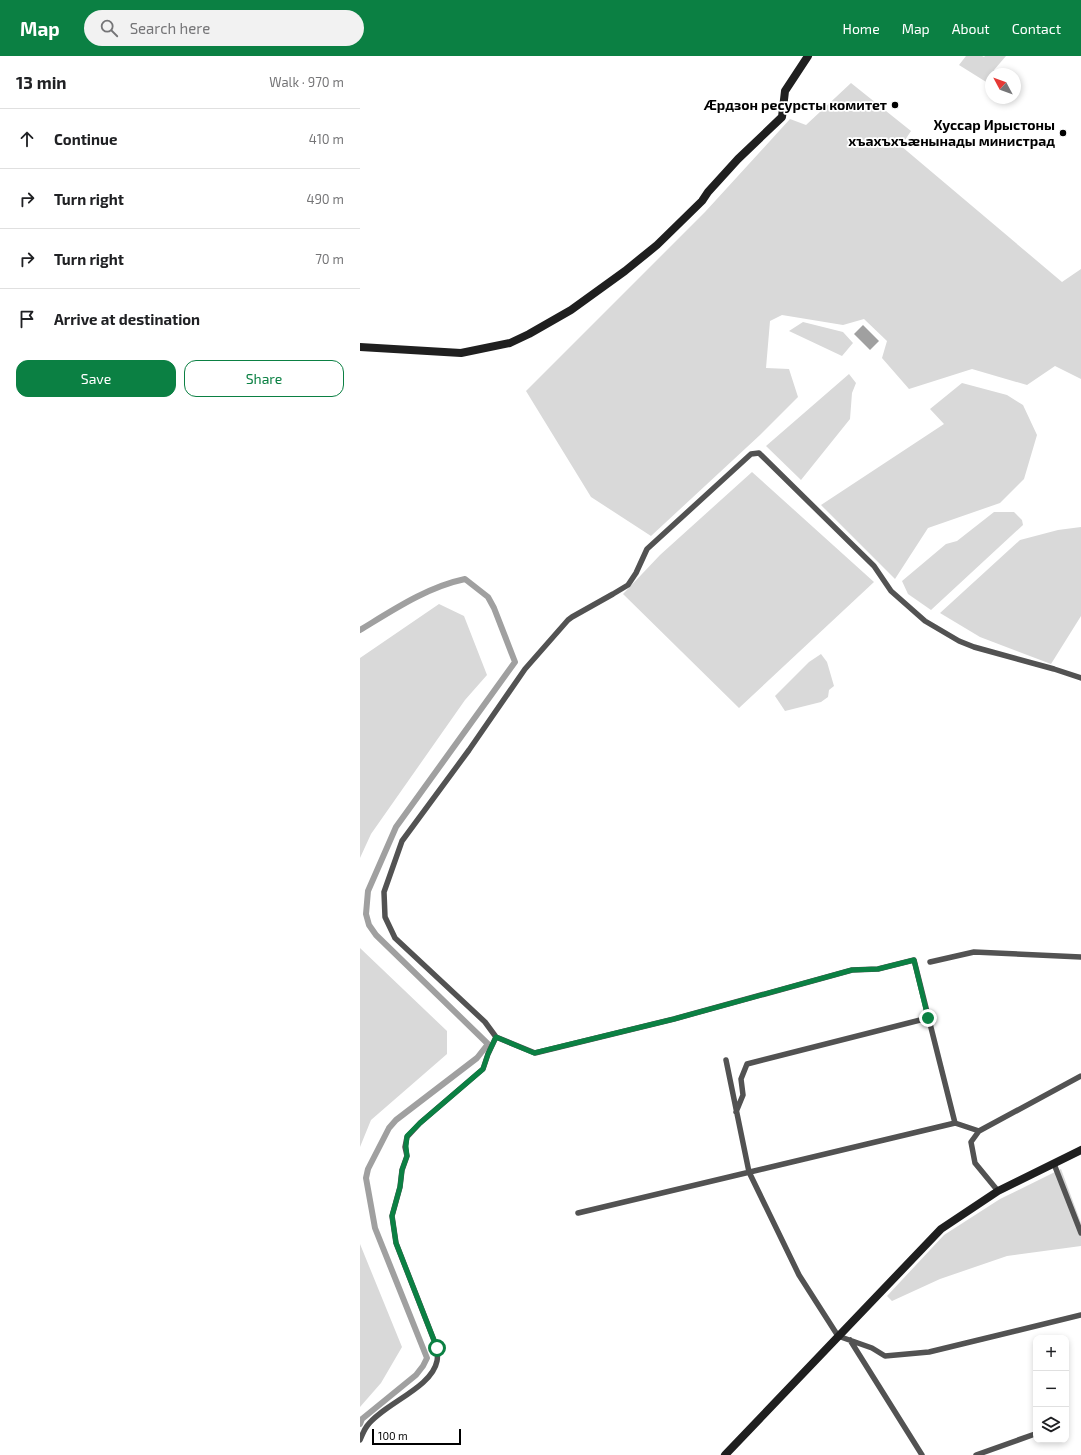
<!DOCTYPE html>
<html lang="en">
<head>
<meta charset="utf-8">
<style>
	body { margin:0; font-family:"Exo 2",sans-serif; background:#f2f2f2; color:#202124 }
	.controls { position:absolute; right:12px; bottom:12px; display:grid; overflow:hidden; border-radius:8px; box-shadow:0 2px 6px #0003 }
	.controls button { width:36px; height:36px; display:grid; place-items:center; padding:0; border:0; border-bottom:1px solid #e0e0e0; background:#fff; color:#202124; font:20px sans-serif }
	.compass { position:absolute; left:625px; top:12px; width:36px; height:36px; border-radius:50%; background:#fff; box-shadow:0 2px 6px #0003; rotate:311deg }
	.scale { position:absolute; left:12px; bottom:10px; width:89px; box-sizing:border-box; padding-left:4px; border:2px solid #000; border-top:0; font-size:11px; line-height:14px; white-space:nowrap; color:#000; -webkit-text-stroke:3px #fff; paint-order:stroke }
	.stop { position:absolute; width:12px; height:12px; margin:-9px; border:3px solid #0b8043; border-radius:50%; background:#fff }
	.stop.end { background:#0b8043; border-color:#fff; box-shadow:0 1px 4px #0008 }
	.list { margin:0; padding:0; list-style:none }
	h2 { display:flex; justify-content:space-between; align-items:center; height:52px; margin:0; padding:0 16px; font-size:17px }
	h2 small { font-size:13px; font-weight:400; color:#757577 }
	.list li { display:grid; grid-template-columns:26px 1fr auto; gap:12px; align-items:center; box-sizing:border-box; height:60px; padding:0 16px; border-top:1px solid #e0e0e0 }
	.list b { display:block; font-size:15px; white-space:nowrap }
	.list em { font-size:13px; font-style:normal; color:#757577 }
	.actions { display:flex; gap:8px; padding:12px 16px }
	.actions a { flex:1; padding:9px 0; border:1px solid #0b8043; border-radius:12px; text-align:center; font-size:14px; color:#0b8043 }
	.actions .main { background:#0b8043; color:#fff }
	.icon { flex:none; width:22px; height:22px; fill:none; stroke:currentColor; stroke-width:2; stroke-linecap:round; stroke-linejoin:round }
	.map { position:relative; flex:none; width:721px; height:1399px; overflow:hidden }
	header { display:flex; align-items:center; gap:24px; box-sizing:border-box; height:56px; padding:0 20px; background:#0b8043; color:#fff }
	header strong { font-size:19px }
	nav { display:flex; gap:22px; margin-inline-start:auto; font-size:14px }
	.search { width:280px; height:36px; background:#f2f2f2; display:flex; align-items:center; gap:10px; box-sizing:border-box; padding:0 14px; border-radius:22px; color:#757577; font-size:15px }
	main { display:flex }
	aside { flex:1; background:#fff }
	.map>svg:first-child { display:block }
</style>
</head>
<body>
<header>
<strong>Map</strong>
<div class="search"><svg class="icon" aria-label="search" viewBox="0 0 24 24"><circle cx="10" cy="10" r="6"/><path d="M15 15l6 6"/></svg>Search here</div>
<nav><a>Home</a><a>Map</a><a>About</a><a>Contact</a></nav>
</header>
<main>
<aside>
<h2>13 min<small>Walk · 970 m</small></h2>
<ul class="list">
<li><svg class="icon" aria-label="ahead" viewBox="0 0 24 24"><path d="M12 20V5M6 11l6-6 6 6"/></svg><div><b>Continue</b></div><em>410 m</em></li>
<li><svg class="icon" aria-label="right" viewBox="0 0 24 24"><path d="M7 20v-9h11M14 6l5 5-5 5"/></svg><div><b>Turn right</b></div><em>490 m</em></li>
<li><svg class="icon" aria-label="right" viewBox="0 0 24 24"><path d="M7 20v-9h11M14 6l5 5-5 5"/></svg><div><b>Turn right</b></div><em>70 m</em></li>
<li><svg class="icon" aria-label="arrive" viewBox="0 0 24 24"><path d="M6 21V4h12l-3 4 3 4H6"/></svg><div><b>Arrive at destination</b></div></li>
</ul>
<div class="actions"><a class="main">Save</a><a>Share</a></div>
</aside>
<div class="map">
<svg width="721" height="1399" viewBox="0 0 721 1399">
	<rect width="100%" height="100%" fill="#fff"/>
	<path fill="#d9d9d9" d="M 606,0 L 622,0 L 624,1 L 625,0 L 646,0 L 634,14 L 637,18 L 631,18 L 631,29 L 599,9 Z
		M 491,27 L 551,75 L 541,90 L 702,226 L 721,213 L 721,323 L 695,310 L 667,329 L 612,313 L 549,333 L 522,302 L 527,285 L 504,263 L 483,269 L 422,259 L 410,265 L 406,312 L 429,313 L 438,341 L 400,379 L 291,480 L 231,441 L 166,335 L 345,156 L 430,63 L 446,69 Z
		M 443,266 L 483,276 L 493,287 L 482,300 L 429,275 Z
		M 489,318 L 496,327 L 492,337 L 490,363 L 441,424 L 406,390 Z
		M 602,327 L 647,339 L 663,349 L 677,379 L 664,423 L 640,447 L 568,472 L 535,523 L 461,449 L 584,368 L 570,353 Z
		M 392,416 L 514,526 L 379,652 L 263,538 L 300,499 Z
		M 634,456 L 654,456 L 662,464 L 663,469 L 571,554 L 548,538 L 542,525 L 586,488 L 597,485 Z
		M 721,471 L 721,560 L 691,608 L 620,581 L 580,557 L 660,484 L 698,474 Z
		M 79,548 L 104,560 L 127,619 L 105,644 L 11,778 L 0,802 L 0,602 Z
		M 461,598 L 467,606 L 474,630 L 469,634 L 468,641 L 461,646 L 425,655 L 415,640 L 449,606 Z
		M 0,892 L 87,975 L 87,998 L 11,1064 L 0,1091 Z
		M 701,1113 L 721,1167 L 721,1190 L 647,1200 L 580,1223 L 532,1245 L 527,1240 L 584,1179 L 640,1143 Z
		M 0,1188 L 42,1291 L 21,1327 L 0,1351 Z"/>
	<path fill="#a0a0a0" d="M 503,269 L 519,285 L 510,294 L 494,278 Z"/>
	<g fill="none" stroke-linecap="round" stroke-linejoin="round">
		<path stroke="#a0a0a0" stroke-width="6" d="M 0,574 C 33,554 67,531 105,523 L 128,541 L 134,552 L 155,606 L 36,771 L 8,835 L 6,858 L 9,869 L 16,879 L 128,988 L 117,1002 L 36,1064 L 29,1072 L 8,1113 L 6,1122 L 15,1172 L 67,1302 L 63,1310 L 56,1319 L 2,1363 L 0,1368"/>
		<path stroke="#525252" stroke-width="5.5" d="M 570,906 L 614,896 L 721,901
			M 136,981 L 175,997 L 314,963 L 492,914 L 518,913 L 554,904 L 595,1067
			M 366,1004 L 389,1116 L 439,1219 L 478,1280 L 512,1292 L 525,1300 L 569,1296 L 721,1259
			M 376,1056 L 383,1039 L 381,1023 L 387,1008 L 568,962
			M 694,1108 L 721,1177
			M 638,1135 L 615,1107 L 611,1086 L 619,1075 L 721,1020
			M 218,1157 L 595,1067 L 619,1075
			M 490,1284 L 562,1399
			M 0,1384 C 2,1379 4,1374 7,1370 C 23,1348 72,1332 77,1305 C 78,1301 77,1296 77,1292 L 36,1187 L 32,1160 L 40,1131 L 42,1114 L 47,1100 L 45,1091 L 47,1081 L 60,1067 L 123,1013 L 128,998 L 136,981 L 125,966 L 35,882 L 25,861 L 24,836 L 42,785 L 109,694 L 165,613 L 208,564 L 212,561 L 253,538 L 268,529 L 276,517 L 287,493 L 391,398 L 399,397 L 514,510 L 531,535 L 565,565 L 599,585 L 614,591 L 694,613 L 721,622
			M 616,1399 L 675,1378"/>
		<path stroke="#1f1f1f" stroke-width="8" d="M 0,291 L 101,297 L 150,287 L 169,278 L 211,254 L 265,215 L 297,189 L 342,145 L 348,136 L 378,103 L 422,61 L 425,35 L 448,0
			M 365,1399 L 581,1173 L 638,1135 L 721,1094"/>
	</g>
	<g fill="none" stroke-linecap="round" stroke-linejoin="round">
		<path stroke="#0b8043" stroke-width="5" d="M 77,1292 L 36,1187 L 32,1160 L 40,1131 L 42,1114 L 47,1100 L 46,1090 L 47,1080 L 60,1067 L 123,1013 L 128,998 L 136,981 L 174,997 L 314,963 L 492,914 L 518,913 L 554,904 L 568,962"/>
	</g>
	<g fill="#000" stroke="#fff" stroke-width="1.5">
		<circle cx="535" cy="49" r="4"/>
		<circle cx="703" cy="77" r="4"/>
	</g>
	<g text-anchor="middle" stroke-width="3.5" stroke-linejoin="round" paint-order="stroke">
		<g font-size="14" font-weight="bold" fill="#000" stroke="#fff" text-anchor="end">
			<text x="527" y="54">Æрдзон ресурсты комитет</text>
			<text x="695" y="74">Хуссар Ирыстоны<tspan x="695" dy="16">хъахъхъæнынады министрад</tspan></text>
		</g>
	</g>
</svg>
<div class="controls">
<button>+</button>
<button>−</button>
<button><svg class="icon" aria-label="layers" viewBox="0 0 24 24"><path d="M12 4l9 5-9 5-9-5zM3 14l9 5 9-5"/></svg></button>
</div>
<svg class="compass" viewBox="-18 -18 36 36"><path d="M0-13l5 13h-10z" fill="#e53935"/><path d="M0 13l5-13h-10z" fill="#757577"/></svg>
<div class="scale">100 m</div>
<div class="stop" style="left:77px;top:1292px"></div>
<div class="stop end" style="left:568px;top:962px"></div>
</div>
</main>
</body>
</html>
